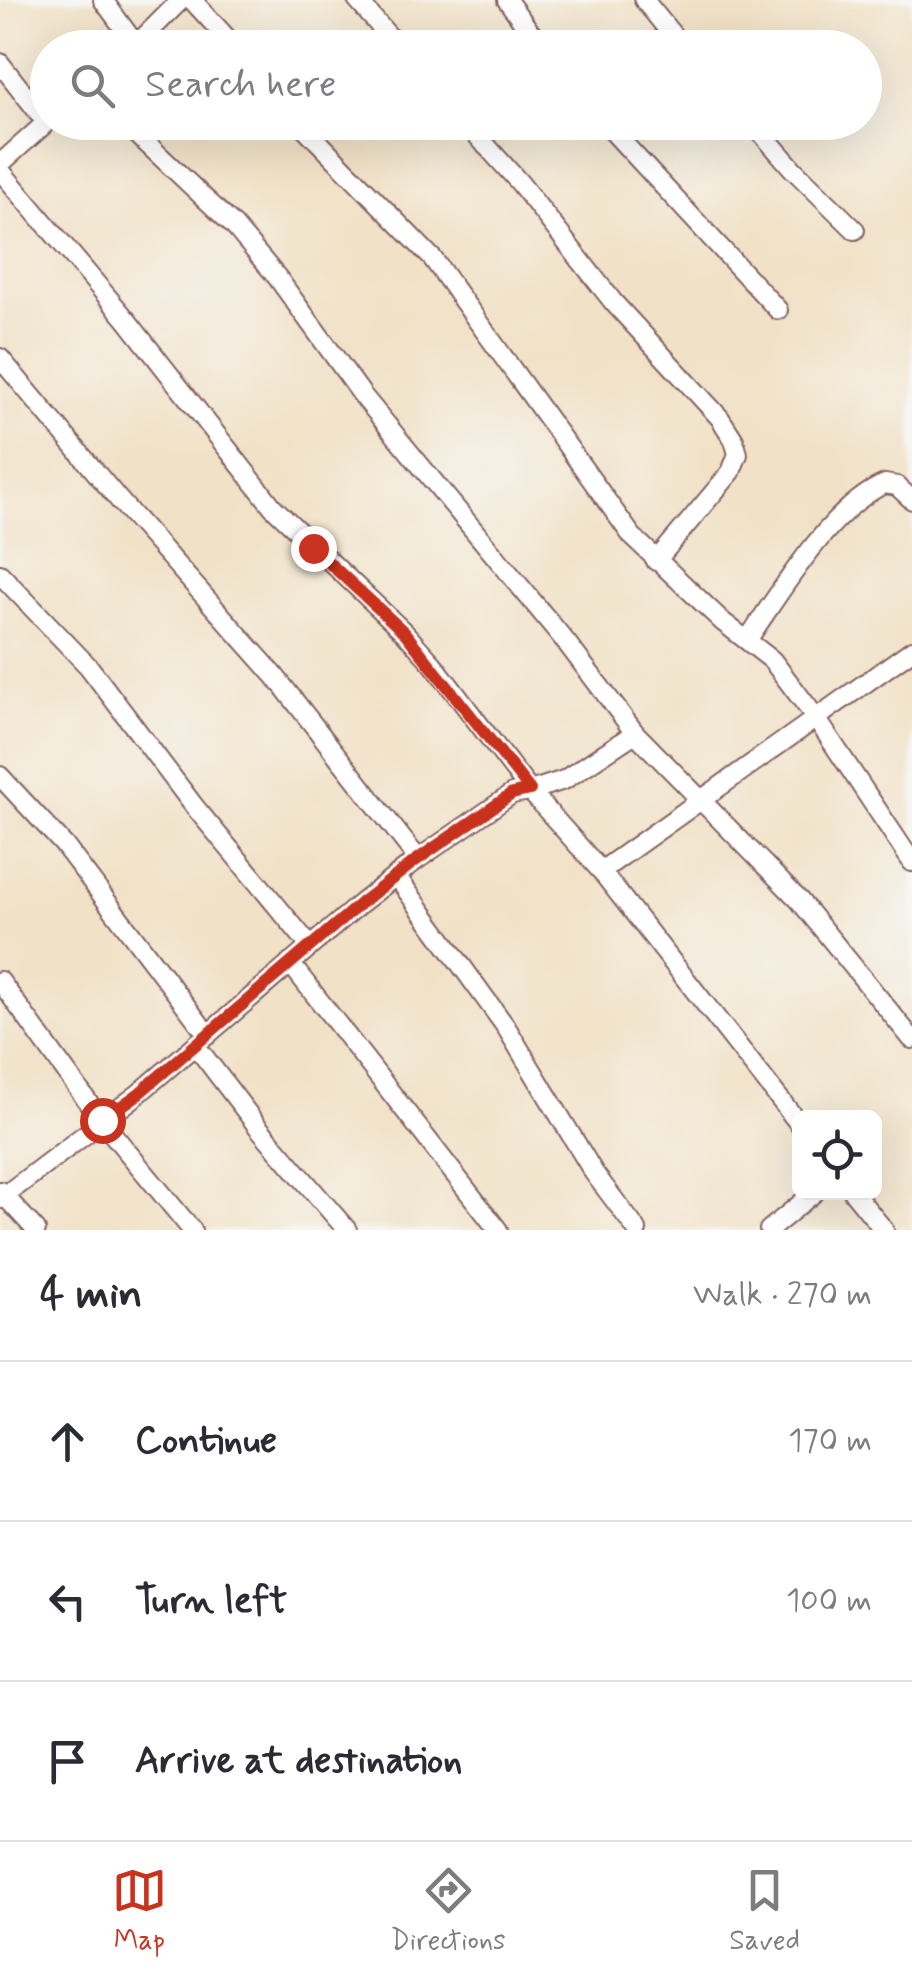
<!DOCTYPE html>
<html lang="en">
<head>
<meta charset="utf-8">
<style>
	body { margin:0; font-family:Mynerve,sans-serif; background:#f2f2f3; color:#2b2b33 }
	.controls { position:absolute; right:30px; bottom:30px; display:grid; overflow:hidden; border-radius:15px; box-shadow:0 10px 40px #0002 }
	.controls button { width:90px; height:90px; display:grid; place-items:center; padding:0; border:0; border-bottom:2px solid #e1e1e2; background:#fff; color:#2b2b33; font:50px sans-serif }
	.stop { position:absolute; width:30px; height:30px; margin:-22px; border:8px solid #c8321e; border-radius:50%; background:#fff }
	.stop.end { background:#c8321e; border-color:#fff; box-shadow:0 2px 10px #0008 }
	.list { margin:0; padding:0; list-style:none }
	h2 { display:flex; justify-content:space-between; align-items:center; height:130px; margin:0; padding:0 40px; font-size:42px }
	h2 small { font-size:32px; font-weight:400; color:#7c7c81 }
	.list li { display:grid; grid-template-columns:65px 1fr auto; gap:30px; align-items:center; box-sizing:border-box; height:160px; padding:0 40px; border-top:2px solid #e1e1e2 }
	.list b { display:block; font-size:38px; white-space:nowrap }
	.list em { font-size:32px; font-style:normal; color:#7c7c81 }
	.icon { flex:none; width:55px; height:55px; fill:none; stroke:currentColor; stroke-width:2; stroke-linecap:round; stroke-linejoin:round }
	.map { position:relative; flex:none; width:912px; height:1230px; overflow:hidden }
	.search { position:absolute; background:#fff; box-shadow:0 10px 40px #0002; left:30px; right:30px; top:30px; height:110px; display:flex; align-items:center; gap:25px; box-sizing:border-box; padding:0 35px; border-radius:55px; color:#7c7c81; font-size:38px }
	.sheet { height:610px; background:#fff }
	nav { display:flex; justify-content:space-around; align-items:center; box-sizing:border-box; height:140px; border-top:2px solid #e1e1e2; background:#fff; font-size:28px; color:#7c7c81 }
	nav a { display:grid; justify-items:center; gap:5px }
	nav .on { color:#c8321e }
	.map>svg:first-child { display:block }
</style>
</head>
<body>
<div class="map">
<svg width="912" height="1230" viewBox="0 0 912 1230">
	<rect width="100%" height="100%" fill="#f6f6f2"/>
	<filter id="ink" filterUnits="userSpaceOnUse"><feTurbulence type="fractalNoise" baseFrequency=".01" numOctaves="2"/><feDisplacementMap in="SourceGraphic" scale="20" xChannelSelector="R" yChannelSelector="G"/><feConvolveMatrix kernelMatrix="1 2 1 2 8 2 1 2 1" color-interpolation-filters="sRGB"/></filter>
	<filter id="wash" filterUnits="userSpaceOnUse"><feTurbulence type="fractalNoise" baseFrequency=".0048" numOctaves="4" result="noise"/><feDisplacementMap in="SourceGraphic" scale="40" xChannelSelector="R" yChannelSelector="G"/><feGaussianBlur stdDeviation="2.25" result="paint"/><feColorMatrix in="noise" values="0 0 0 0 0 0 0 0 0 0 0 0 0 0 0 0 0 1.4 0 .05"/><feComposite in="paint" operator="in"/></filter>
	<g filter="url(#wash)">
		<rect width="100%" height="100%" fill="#f1e1c6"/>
	</g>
	<g filter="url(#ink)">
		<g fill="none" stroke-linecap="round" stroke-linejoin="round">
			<defs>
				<path id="minor" d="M 103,0 L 136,45
					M 192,0 L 236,48
					M 357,0 L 399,48
					M 507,0 L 542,48
					M 644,0 L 683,48
					M 133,48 L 181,0
					M 0,63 L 46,122
					M 124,122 L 234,226 L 277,277 L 363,396 L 566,642 L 635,733 L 799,900 L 912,1039
					M 299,122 L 433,259 L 632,536 L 723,622 L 772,660 L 816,718 L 912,862
					M 465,122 L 519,182 L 614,303 L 720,418 L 734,440 L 738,454 L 731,472 L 656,561
					M 604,122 L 778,310
					M 752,122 L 793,169 L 855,230
					M 0,164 L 48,121
					M 0,170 L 126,319 L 273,507 L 405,633 L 433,664 L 530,791 L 564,780 L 635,733
					M 0,358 L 119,500 L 275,676 L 418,859
					M 0,574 L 89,667 L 194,806 L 310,946
					M 748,639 C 780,592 832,506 885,484 L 897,486 L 912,500
					M 0,776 L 64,845 L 208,1035
					M 601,871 L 800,1125
					M 397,877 L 506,1027 L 594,1173 L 637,1230
					M 290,963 L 498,1230
					M 0,981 L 101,1120 L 192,1230
					M 196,1046 L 258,1127 L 347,1230
					M 0,1191 L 36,1230
					M 853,1192 L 884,1230
					M 0,1199 L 137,1095 L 361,903 L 418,859 L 512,794 L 530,791 L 601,871 L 912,650
					M 769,1230 L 815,1192"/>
			</defs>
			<use href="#minor" stroke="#846361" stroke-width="22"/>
			<use href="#minor" stroke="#fff" stroke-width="18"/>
		</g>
	</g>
	<g fill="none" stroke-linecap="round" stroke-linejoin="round" filter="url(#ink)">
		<path stroke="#c8321e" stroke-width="12" d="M 102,1120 L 137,1095 L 361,903 L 418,859 L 512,794 L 530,790 L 405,633 L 313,548"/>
	</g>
</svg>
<div class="controls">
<button><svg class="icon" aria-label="locate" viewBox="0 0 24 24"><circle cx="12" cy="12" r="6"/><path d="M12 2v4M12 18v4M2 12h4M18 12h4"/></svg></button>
</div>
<div class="stop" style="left:102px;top:1120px"></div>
<div class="stop end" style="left:313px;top:548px"></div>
<div class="search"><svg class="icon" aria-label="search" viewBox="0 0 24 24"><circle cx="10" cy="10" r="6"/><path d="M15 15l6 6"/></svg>Search here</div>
</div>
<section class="sheet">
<h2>4 min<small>Walk · 270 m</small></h2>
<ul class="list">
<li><svg class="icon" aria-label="ahead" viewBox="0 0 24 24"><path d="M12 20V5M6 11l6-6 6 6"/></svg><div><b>Continue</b></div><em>170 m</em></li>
<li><svg class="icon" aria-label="left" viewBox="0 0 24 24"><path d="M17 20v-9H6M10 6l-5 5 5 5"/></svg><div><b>Turn left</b></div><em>100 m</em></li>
<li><svg class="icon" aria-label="arrive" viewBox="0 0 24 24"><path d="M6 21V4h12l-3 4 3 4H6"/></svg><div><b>Arrive at destination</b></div></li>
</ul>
</section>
<nav>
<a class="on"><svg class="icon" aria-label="map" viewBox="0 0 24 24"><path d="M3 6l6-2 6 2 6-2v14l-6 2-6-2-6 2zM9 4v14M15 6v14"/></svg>Map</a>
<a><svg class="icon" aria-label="directions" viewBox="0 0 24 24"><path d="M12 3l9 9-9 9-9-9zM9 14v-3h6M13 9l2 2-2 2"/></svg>Directions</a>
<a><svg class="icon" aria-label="saved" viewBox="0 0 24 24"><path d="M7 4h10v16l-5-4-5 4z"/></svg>Saved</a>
</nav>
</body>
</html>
